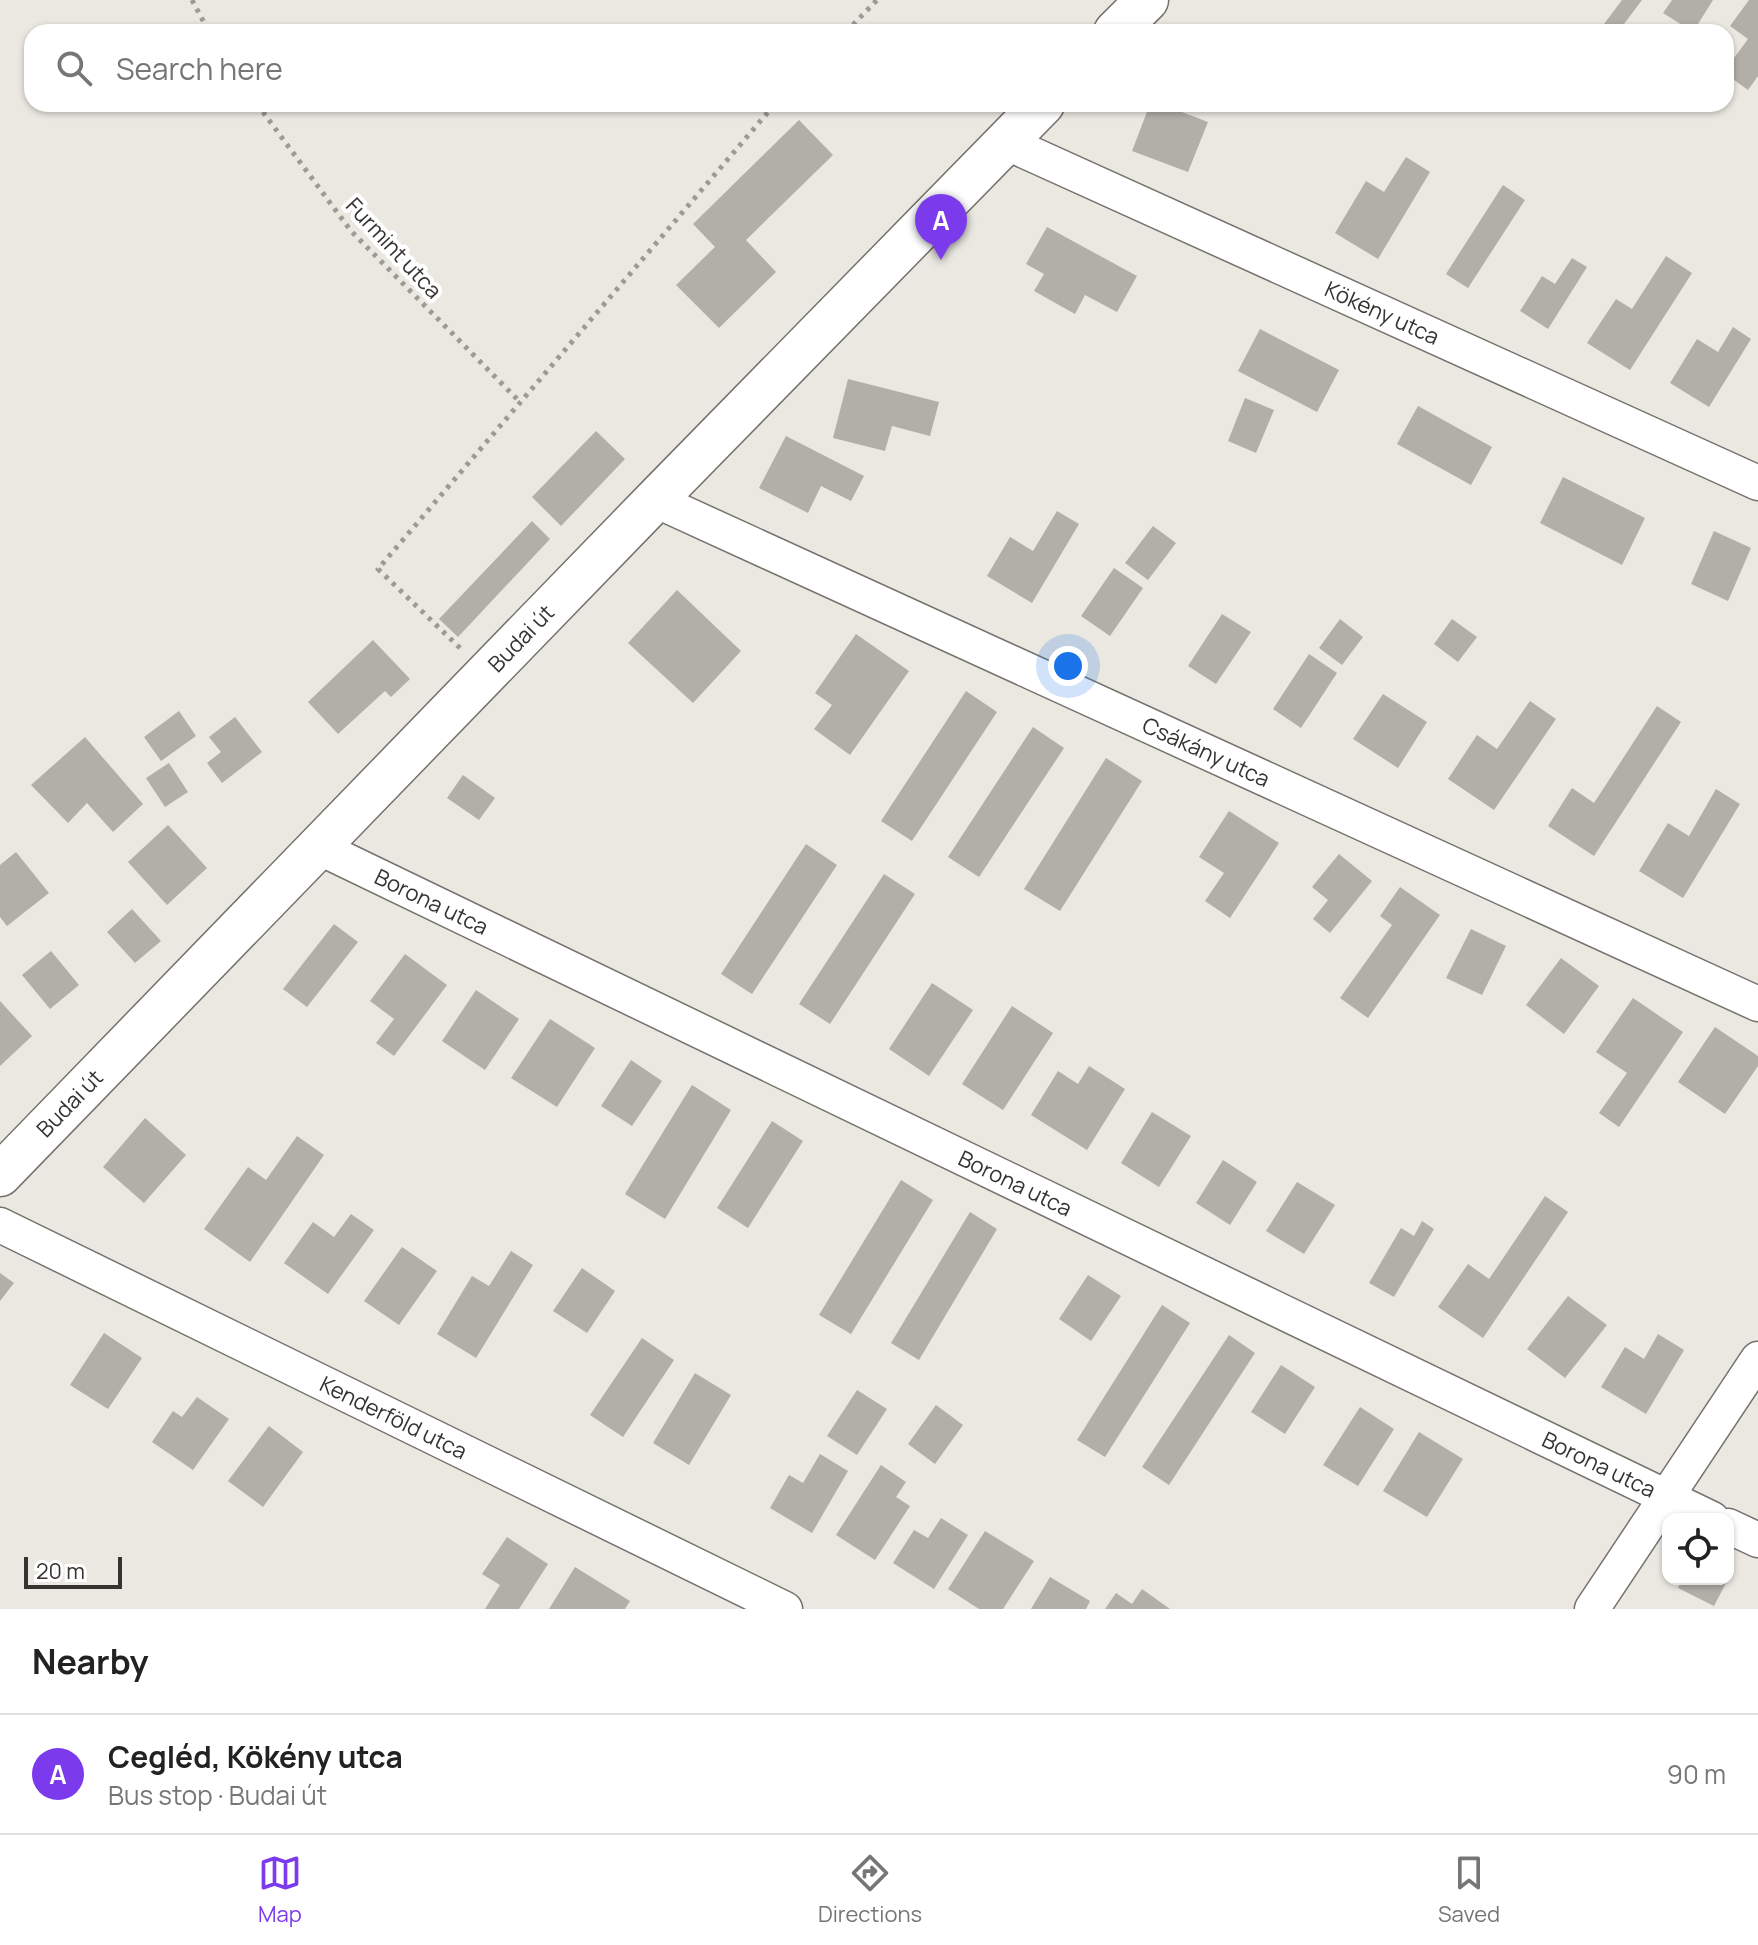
<!DOCTYPE html>
<html lang="en">
<head>
<meta charset="utf-8">
<style>
	body { margin:0; font-family:Manrope,sans-serif; background:#f2f2f2; color:#222 }
	.controls { position:absolute; right:24px; bottom:24px; display:grid; overflow:hidden; border-radius:16px; box-shadow:0 2px 6px #0004 }
	.controls button { width:72px; height:72px; display:grid; place-items:center; padding:0; border:0; border-bottom:2px solid #e0e0e0; background:#fff; color:#222; font:40px sans-serif }
	.scale { position:absolute; left:24px; bottom:20px; width:98px; box-sizing:border-box; padding-left:8px; border:4px solid #343330; border-top:0; font-size:22px; line-height:28px; white-space:nowrap; color:#343330; -webkit-text-stroke:6px #fff; paint-order:stroke }
	.you { position:absolute; left:1068px; top:666px; width:28px; height:28px; margin:-20px; border:6px solid #fff; border-radius:50%; background:#1a73e8; box-shadow:0 0 0 12px #1a73e833 }
	.badge { display:grid; place-items:center; width:52px; height:52px; border-radius:50%; background:#7c3aed; color:#fff; font-size:26px; font-weight:700 }
	.pin { position:absolute; translate:-50% -66px; filter:drop-shadow(0 2px 4px #0008) }
	.pin::after { content:''; position:absolute; top:42px; width:28px; height:24px; background:inherit; clip-path:polygon(0 0,100% 0,50% 100%) }
	.list { margin:0; padding:0; list-style:none }
	h2 { display:flex; justify-content:space-between; align-items:center; height:104px; margin:0; padding:0 32px; font-size:34px }
	h2 small { font-size:26px; font-weight:400; color:#767676 }
	.list li { display:grid; grid-template-columns:52px 1fr auto; gap:24px; align-items:center; box-sizing:border-box; height:120px; padding:0 32px; border-top:2px solid #e0e0e0 }
	.list b { display:block; font-size:30px; white-space:nowrap }
	.list p { margin:0; font-size:26px; white-space:nowrap; color:#767676 }
	.list em { font-size:26px; font-style:normal; color:#767676 }
	.icon { flex:none; width:44px; height:44px; fill:none; stroke:currentColor; stroke-width:2; stroke-linecap:round; stroke-linejoin:round }
	.map { position:relative; flex:none; width:1758px; height:1609px; overflow:hidden }
	.search { position:absolute; background:#fff; box-shadow:0 2px 6px #0004; left:24px; right:24px; top:24px; height:88px; display:flex; align-items:center; gap:20px; box-sizing:border-box; padding:0 28px; border-radius:24px; color:#767676; font-size:30px }
	.sheet { height:224px; background:#fff }
	nav { display:flex; justify-content:space-around; align-items:center; box-sizing:border-box; height:112px; border-top:2px solid #e0e0e0; background:#fff; font-size:22px; color:#767676 }
	nav a { display:grid; justify-items:center; gap:4px }
	nav .on { color:#7c3aed }
	.map>svg:first-child { display:block }
</style>
</head>
<body>
<div class="map">
<svg width="1758" height="1609" viewBox="0 0 1758 1609">
	<rect width="100%" height="100%" fill="#eae8e1"/>
	<path fill="#b1afa8" d="M 1622,0 L 1642,0 L 1618,32 L 1606,32 L 1601,28 Z
		M 1672,0 L 1713,0 L 1693,32 L 1663,13 Z
		M 1749,0 L 1758,0 L 1758,76 L 1748,90 L 1726,74 L 1726,69 L 1748,39 L 1730,26 Z
		M 1150,104 L 1161,104 L 1208,122 L 1188,172 L 1132,151 Z
		M 799,120 L 833,155 L 746,240 L 776,272 L 719,328 L 676,285 L 715,247 L 693,224 Z
		M 1406,157 L 1430,172 L 1378,259 L 1335,233 L 1366,181 L 1384,192 Z
		M 1503,185 L 1525,200 L 1468,288 L 1446,274 Z
		M 1047,227 L 1137,276 L 1117,312 L 1085,295 L 1075,314 L 1034,291 L 1044,274 L 1026,264 Z
		M 1666,256 L 1692,273 L 1630,370 L 1587,343 L 1616,299 L 1632,309 Z
		M 1572,258 L 1587,267 L 1548,329 L 1520,311 L 1542,276 L 1555,284 Z
		M 1733,327 L 1751,339 L 1709,407 L 1670,383 L 1697,339 L 1718,352 Z
		M 1260,329 L 1339,370 L 1317,412 L 1238,371 Z
		M 848,379 L 939,402 L 930,436 L 892,426 L 885,451 L 833,438 Z
		M 1245,398 L 1274,410 L 1256,453 L 1228,441 Z
		M 1418,406 L 1492,447 L 1471,485 L 1397,444 Z
		M 596,431 L 625,459 L 561,526 L 532,497 Z
		M 786,436 L 864,476 L 851,501 L 821,486 L 808,513 L 759,488 Z
		M 1563,477 L 1645,518 L 1622,565 L 1540,523 Z
		M 1057,511 L 1079,524 L 1032,603 L 987,576 L 1010,537 L 1033,551 Z
		M 532,521 L 550,539 L 458,637 L 439,619 Z
		M 1153,526 L 1176,543 L 1148,580 L 1125,563 Z
		M 1714,531 L 1751,548 L 1728,601 L 1691,584 Z
		M 1114,568 L 1143,588 L 1110,636 L 1081,616 Z
		M 677,590 L 741,651 L 693,703 L 628,643 Z
		M 1222,614 L 1251,632 L 1216,684 L 1188,666 Z
		M 1340,619 L 1363,637 L 1342,665 L 1319,648 Z
		M 1452,619 L 1477,637 L 1458,662 L 1434,644 Z
		M 856,634 L 909,671 L 850,755 L 814,729 L 832,705 L 815,693 Z
		M 373,640 L 410,679 L 391,697 L 385,691 L 338,734 L 308,702 Z
		M 1309,654 L 1337,673 L 1301,728 L 1273,709 Z
		M 966,691 L 997,712 L 912,841 L 881,821 Z
		M 1383,694 L 1427,722 L 1398,768 L 1353,739 Z
		M 1530,701 L 1556,719 L 1494,810 L 1448,779 L 1477,735 L 1497,749 Z
		M 1657,706 L 1681,722 L 1594,856 L 1548,826 L 1572,788 L 1594,803 Z
		M 179,711 L 196,736 L 161,761 L 144,737 Z
		M 235,717 L 262,752 L 222,783 L 207,763 L 221,752 L 209,737 Z
		M 1033,727 L 1064,748 L 979,877 L 948,857 Z
		M 85,737 L 143,804 L 113,832 L 87,803 L 68,823 L 31,785 Z
		M 1106,758 L 1142,781 L 1060,911 L 1024,889 Z
		M 169,763 L 188,792 L 165,807 L 146,778 Z
		M 463,775 L 495,798 L 479,820 L 447,798 Z
		M 1716,789 L 1740,804 L 1683,898 L 1639,871 L 1668,823 L 1689,836 Z
		M 1229,811 L 1279,843 L 1230,918 L 1205,901 L 1224,873 L 1199,857 Z
		M 168,825 L 207,868 L 167,905 L 128,862 Z
		M 806,844 L 837,865 L 752,994 L 721,974 Z
		M 16,852 L 49,893 L 7,926 L 0,917 L 0,865 Z
		M 1339,854 L 1372,881 L 1330,933 L 1313,919 L 1328,900 L 1312,887 Z
		M 884,874 L 915,894 L 830,1024 L 799,1004 Z
		M 1400,887 L 1440,915 L 1368,1018 L 1340,998 L 1392,925 L 1380,916 Z
		M 132,909 L 161,941 L 135,963 L 107,932 Z
		M 334,924 L 358,942 L 307,1007 L 283,989 Z
		M 1471,929 L 1506,946 L 1482,995 L 1446,978 Z
		M 51,951 L 79,985 L 50,1009 L 22,975 Z
		M 405,954 L 447,985 L 394,1056 L 376,1043 L 394,1019 L 370,1001 Z
		M 1561,958 L 1599,986 L 1564,1034 L 1526,1005 Z
		M 932,983 L 973,1010 L 929,1076 L 889,1049 Z
		M 476,990 L 519,1019 L 485,1070 L 442,1041 Z
		M 1633,998 L 1683,1032 L 1619,1127 L 1599,1113 L 1627,1073 L 1596,1052 Z
		M 0,1001 L 32,1036 L 0,1066 Z
		M 1012,1006 L 1053,1033 L 1003,1110 L 962,1084 Z
		M 550,1019 L 595,1048 L 557,1107 L 511,1078 Z
		M 1715,1027 L 1758,1056 L 1758,1066 L 1725,1114 L 1678,1082 Z
		M 631,1060 L 662,1081 L 632,1126 L 601,1106 Z
		M 1089,1066 L 1125,1089 L 1087,1150 L 1031,1115 L 1058,1071 L 1078,1084 Z
		M 692,1085 L 731,1110 L 665,1219 L 625,1194 Z
		M 1152,1112 L 1191,1136 L 1159,1187 L 1121,1163 Z
		M 145,1118 L 186,1155 L 144,1203 L 103,1167 Z
		M 772,1121 L 803,1141 L 748,1228 L 717,1208 Z
		M 297,1136 L 324,1155 L 250,1262 L 204,1229 L 248,1167 L 266,1180 Z
		M 1223,1160 L 1257,1182 L 1230,1225 L 1196,1203 Z
		M 901,1180 L 933,1200 L 851,1334 L 819,1315 Z
		M 1297,1182 L 1335,1205 L 1304,1254 L 1266,1231 Z
		M 1545,1196 L 1568,1212 L 1483,1338 L 1438,1307 L 1468,1264 L 1489,1279 Z
		M 970,1212 L 997,1229 L 919,1360 L 891,1343 Z
		M 351,1214 L 374,1230 L 328,1294 L 284,1263 L 313,1222 L 334,1237 Z
		M 1422,1221 L 1434,1229 L 1394,1297 L 1369,1283 L 1401,1228 L 1414,1236 Z
		M 402,1247 L 437,1271 L 399,1325 L 364,1301 Z
		M 511,1251 L 533,1265 L 476,1358 L 437,1334 L 472,1276 L 489,1286 Z
		M 582,1268 L 615,1291 L 587,1333 L 553,1311 Z
		M 0,1273 L 14,1283 L 0,1301 Z
		M 1088,1275 L 1121,1296 L 1091,1341 L 1059,1319 Z
		M 1568,1296 L 1607,1325 L 1565,1378 L 1527,1349 Z
		M 1162,1305 L 1190,1323 L 1105,1457 L 1077,1440 Z
		M 104,1333 L 142,1358 L 108,1409 L 70,1385 Z
		M 1658,1334 L 1684,1350 L 1646,1414 L 1601,1387 L 1625,1347 L 1644,1359 Z
		M 1229,1335 L 1255,1353 L 1169,1485 L 1142,1467 Z
		M 642,1338 L 674,1360 L 623,1437 L 590,1415 Z
		M 1281,1365 L 1315,1387 L 1285,1434 L 1251,1412 Z
		M 695,1373 L 731,1395 L 689,1465 L 653,1443 Z
		M 857,1390 L 887,1409 L 857,1455 L 827,1436 Z
		M 197,1397 L 229,1419 L 193,1470 L 152,1442 L 173,1411 L 182,1417 Z
		M 936,1405 L 963,1425 L 935,1464 L 908,1444 Z
		M 1360,1407 L 1394,1429 L 1358,1486 L 1323,1465 Z
		M 269,1426 L 303,1452 L 263,1507 L 228,1481 Z
		M 1419,1432 L 1463,1459 L 1427,1517 L 1383,1491 Z
		M 820,1454 L 848,1471 L 812,1533 L 770,1508 L 789,1475 L 803,1483 Z
		M 881,1465 L 906,1482 L 896,1497 L 910,1506 L 875,1560 L 836,1535 Z
		M 941,1518 L 968,1535 L 934,1589 L 893,1563 L 914,1530 L 928,1538 Z
		M 985,1531 L 1034,1561 L 1003,1609 L 979,1609 L 948,1589 Z
		M 507,1537 L 548,1564 L 519,1609 L 485,1609 L 500,1585 L 482,1574 Z
		M 575,1567 L 630,1601 L 625,1609 L 549,1609 Z
		M 1050,1577 L 1090,1601 L 1086,1609 L 1031,1609 Z
		M 1682,1579 L 1723,1579 L 1727,1581 L 1714,1606 L 1678,1588 Z
		M 1142,1589 L 1170,1609 L 1105,1609 L 1116,1593 L 1132,1604 Z"/>
	<g fill="none" stroke-linecap="round" stroke-linejoin="round">
		<defs>
			<g id="minor">
				<path id="s1" d="M 1005,142 L 1758,483"/>
				<path id="s2" d="M 655,500 L 1758,1004"/>
				<path id="s3" d="M 318,847 L 1712,1519"/>
				<path id="s4" d="M 0,1225 L 785,1609"/>
				<path d="M 1728,1526 L 1758,1540"/>
				<path d="M 1592,1609 L 1758,1359"/>
			</g>
			<g id="tertiary">
				<path d="M 1115,32 L 1147,0"/>
				<path id="s5" d="M 0,1175 L 655,500 L 1043,104"/>
			</g>
		</defs>
		<use href="#minor" stroke="#74726c" stroke-width="37"/>
		<use href="#tertiary" stroke="#74726c" stroke-width="45"/>
		<path stroke="#9b9a94" stroke-width="5" stroke-dasharray="4 6" stroke-linecap="butt" d="M 192,0 L 209,32
			M 846,32 L 877,0
			M 257,104 L 351,231 L 520,402
			M 460,648 L 378,569 L 775,104"/>
		<use href="#minor" stroke="#fff" stroke-width="34"/>
		<use href="#tertiary" stroke="#fff" stroke-width="42"/>
	</g>
	<g text-anchor="middle" stroke-width="8" stroke-linejoin="round" paint-order="stroke">
		<g font-size="22" fill="#343330" stroke="#fff">
			<text transform="translate(394 248) rotate(47)" y="8">Furmint utca</text>
			<text dy="8" stroke="none"><textPath href="#s1" startOffset="414">Kökény utca</textPath></text>
			<text dy="8" stroke="none"><textPath href="#s5" startOffset="748">Budai út</textPath></text>
			<text dy="8" stroke="none"><textPath href="#s2" startOffset="606">Csákány utca</textPath></text>
			<text dy="8" stroke="none"><textPath href="#s3" startOffset="126">Borona utca</textPath></text>
			<text dy="8" stroke="none"><textPath href="#s5" startOffset="100">Budai út</textPath></text>
			<text dy="8" stroke="none"><textPath href="#s3" startOffset="774">Borona utca</textPath></text>
			<text dy="8" stroke="none"><textPath href="#s4" startOffset="438">Kenderföld utca</textPath></text>
			<text dy="8" stroke="none"><textPath href="#s3" startOffset="1422">Borona utca</textPath></text>
		</g>
	</g>
</svg>
<div class="controls">
<button><svg class="icon" aria-label="locate" viewBox="0 0 24 24"><circle cx="12" cy="12" r="6"/><path d="M12 2v4M12 18v4M2 12h4M18 12h4"/></svg></button>
</div>
<div class="scale">20 m</div>
<div class="you"></div>
<div class="pin badge" style="left:941px;top:260px">A</div>
<div class="search"><svg class="icon" aria-label="search" viewBox="0 0 24 24"><circle cx="10" cy="10" r="6"/><path d="M15 15l6 6"/></svg>Search here</div>
</div>
<section class="sheet">
<h2>Nearby<small></small></h2>
<ul class="list">
<li><span class="badge">A</span><div><b>Cegléd, Kökény utca</b><p>Bus stop · Budai út</p></div><em>90 m</em></li>
</ul>
</section>
<nav>
<a class="on"><svg class="icon" aria-label="map" viewBox="0 0 24 24"><path d="M3 6l6-2 6 2 6-2v14l-6 2-6-2-6 2zM9 4v14M15 6v14"/></svg>Map</a>
<a><svg class="icon" aria-label="directions" viewBox="0 0 24 24"><path d="M12 3l9 9-9 9-9-9zM9 14v-3h6M13 9l2 2-2 2"/></svg>Directions</a>
<a><svg class="icon" aria-label="saved" viewBox="0 0 24 24"><path d="M7 4h10v16l-5-4-5 4z"/></svg>Saved</a>
</nav>
</body>
</html>
